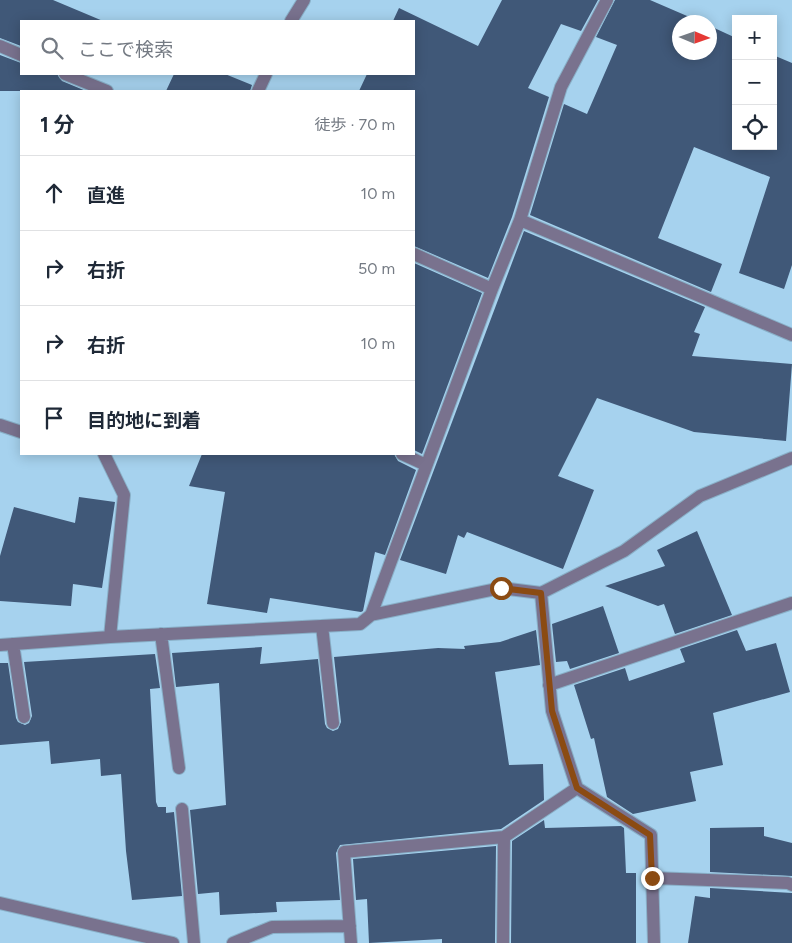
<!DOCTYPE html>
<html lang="ja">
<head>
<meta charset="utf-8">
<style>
	body { margin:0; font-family:Figtree,"Noto Sans JP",sans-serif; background:#f6f6f7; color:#1f2937 }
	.controls { position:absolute; right:15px; top:15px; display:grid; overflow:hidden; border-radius:0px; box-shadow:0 2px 12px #0003 }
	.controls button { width:45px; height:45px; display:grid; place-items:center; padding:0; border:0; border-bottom:1px solid #e0e1e3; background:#fff; color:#1f2937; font:25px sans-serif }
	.compass { position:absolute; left:672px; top:15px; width:45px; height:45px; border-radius:50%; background:#fff; box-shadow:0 2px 12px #0003; rotate:92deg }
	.stop { position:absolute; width:15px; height:15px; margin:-11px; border:4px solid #8b4b13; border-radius:50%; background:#fff }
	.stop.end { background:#8b4b13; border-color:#fff; box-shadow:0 1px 5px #0008 }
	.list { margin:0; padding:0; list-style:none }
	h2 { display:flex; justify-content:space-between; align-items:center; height:65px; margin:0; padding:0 20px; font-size:21px }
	h2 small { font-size:16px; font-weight:400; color:#747a83 }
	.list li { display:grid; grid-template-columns:32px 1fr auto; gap:15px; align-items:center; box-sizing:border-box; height:75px; padding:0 20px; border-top:1px solid #e0e1e3 }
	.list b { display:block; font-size:19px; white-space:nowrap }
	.list em { font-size:16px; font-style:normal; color:#747a83 }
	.icon { flex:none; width:28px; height:28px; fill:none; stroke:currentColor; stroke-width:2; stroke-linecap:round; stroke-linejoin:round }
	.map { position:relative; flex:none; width:792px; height:943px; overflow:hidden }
	.search { position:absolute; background:#fff; box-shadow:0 2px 12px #0003; left:20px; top:20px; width:395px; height:55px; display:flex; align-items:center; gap:12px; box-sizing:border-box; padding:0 18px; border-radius:0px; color:#747a83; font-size:19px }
	.panel { position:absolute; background:#fff; box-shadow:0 2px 12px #0003; left:20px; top:90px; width:395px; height:365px; border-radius:0px }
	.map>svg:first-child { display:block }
</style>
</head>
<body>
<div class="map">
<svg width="792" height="943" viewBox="0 0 792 943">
	<rect width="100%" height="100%" fill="#a6d2ee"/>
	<path fill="#405878" d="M 0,0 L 53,0 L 103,21 L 21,21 L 21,46 L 0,38 Z
		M 502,0 L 598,0 L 581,31 L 561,24 L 528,88 L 549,97 L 512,217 L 488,278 L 414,246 L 414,91 L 359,91 L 367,74 L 414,74 L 414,21 L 393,21 L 399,8 L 478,46 Z
		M 615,0 L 650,0 L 701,22 L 680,22 L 680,52 L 710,52 L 710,26 L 736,38 L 736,146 L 773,146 L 773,55 L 792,63 L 792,265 L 784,289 L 739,273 L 770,177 L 694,147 L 658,238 L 722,264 L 711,292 L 530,215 L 564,104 L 587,114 L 617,45 L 596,37 Z
		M 0,55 L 21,63 L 21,74 L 57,74 L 62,81 L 86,91 L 0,91 Z
		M 174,74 L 225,74 L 252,85 L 250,91 L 166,91 Z
		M 524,231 L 705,307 L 694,332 L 700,334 L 692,356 L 792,364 L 786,441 L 694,432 L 597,398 L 558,476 L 594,490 L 563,569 L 467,532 L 464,538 L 458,535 L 446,574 L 400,560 Z
		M 414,263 L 482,293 L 422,454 L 414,450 Z
		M 202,454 L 394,454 L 398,461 L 416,470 L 385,555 L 375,552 L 363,611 L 361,612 L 270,598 L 267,613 L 207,604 L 225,492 L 189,486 Z
		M 79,497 L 115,502 L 102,588 L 73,584 L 71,606 L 0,601 L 0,556 L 14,507 L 75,523 Z
		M 697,531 L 732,615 L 675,634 L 664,604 L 658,606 L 605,586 L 665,566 L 657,550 Z
		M 603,606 L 619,653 L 570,669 L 567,661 L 556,662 L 552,624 Z
		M 536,630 L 540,665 L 495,672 L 509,765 L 543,764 L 544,800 L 501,829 L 340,845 L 336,853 L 340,900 L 276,902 L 277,912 L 220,915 L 219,892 L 198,894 L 190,810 L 226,805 L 219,683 L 176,687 L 172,653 L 262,647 L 260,664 L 318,659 L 325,724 L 327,728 L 333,731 L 338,729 L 341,722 L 334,657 L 438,648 L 465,649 L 464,646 L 500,642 Z
		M 737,630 L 746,651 L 776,643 L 790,692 L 713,713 L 723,765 L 690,772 L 696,801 L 633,814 L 607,797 L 594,738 L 591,739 L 574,685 L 625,668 L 629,681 L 685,662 L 680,649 Z
		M 155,654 L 160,688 L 150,689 L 156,802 L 158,807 L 166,807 L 166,813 L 174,812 L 182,896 L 132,900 L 126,851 L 121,774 L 101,776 L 100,759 L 51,764 L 49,741 L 0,745 L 0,663 L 8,663 L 16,718 L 18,722 L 25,725 L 29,723 L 32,716 L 24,662 Z
		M 544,820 L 545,828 L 621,826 L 624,828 L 626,873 L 636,873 L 636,943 L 511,943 L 512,841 Z
		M 764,827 L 764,836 L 792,843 L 792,876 L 710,872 L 710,828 Z
		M 496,846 L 495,943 L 442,943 L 442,939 L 369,943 L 367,899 L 356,900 L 353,859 Z
		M 710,888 L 792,893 L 792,943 L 688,943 L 695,896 L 710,898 Z"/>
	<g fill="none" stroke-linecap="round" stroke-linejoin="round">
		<defs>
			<path id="minor" d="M 291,21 L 304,0
				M 0,46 L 21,55
				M 65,74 L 107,91
				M 258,91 L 266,74
				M 520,220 L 792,335
				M 414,254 L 492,289
				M 0,425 L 21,432
				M 104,454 L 124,495 L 110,637
				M 402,454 L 426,465
				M 541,593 L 552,711 L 577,788 L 651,835 L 654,943
				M 371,615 L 501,588 L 541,593 L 624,551 L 700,496 L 792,458
				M 322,626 L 333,723
				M 161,634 L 179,768
				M 13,644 L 24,717
				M 0,645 L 110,637 L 360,624 L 371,615 L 492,289 L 520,220 L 561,87 L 607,0
				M 549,685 L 792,603
				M 182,809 L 194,943
				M 652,878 L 788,883 L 792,885
				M 0,903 L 173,943
				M 233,943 L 272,927 L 350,926
				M 351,943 L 344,852 L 504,837 L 577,788
				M 503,943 L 504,837"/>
		</defs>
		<use href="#minor" stroke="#89b0c8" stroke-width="14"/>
		<use href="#minor" stroke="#79728e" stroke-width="12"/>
	</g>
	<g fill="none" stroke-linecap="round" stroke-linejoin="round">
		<path stroke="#8b4b13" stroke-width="6" d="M 501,588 L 541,593 L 552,711 L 577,788 L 650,835 L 652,878"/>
	</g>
</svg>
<div class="controls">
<button>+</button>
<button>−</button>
<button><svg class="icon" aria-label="locate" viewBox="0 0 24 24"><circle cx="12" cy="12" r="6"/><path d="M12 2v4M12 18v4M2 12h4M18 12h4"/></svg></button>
</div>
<svg class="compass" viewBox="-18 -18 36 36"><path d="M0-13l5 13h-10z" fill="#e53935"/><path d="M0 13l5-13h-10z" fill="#747a83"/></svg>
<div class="stop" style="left:501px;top:588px"></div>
<div class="stop end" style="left:652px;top:878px"></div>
<div class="search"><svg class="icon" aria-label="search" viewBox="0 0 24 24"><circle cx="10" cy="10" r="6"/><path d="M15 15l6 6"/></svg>ここで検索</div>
<section class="panel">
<h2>1 分<small>徒歩 · 70 m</small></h2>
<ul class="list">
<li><svg class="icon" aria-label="ahead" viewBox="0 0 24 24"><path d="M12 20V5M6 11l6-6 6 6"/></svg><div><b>直進</b></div><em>10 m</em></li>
<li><svg class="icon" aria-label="right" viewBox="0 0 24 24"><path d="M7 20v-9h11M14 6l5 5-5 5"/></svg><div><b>右折</b></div><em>50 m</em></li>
<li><svg class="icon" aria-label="right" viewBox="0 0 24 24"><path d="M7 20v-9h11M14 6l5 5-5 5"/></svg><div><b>右折</b></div><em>10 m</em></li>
<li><svg class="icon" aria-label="arrive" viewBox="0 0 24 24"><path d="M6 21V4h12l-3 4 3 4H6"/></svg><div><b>目的地に到着</b></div></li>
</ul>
</section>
</div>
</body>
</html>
